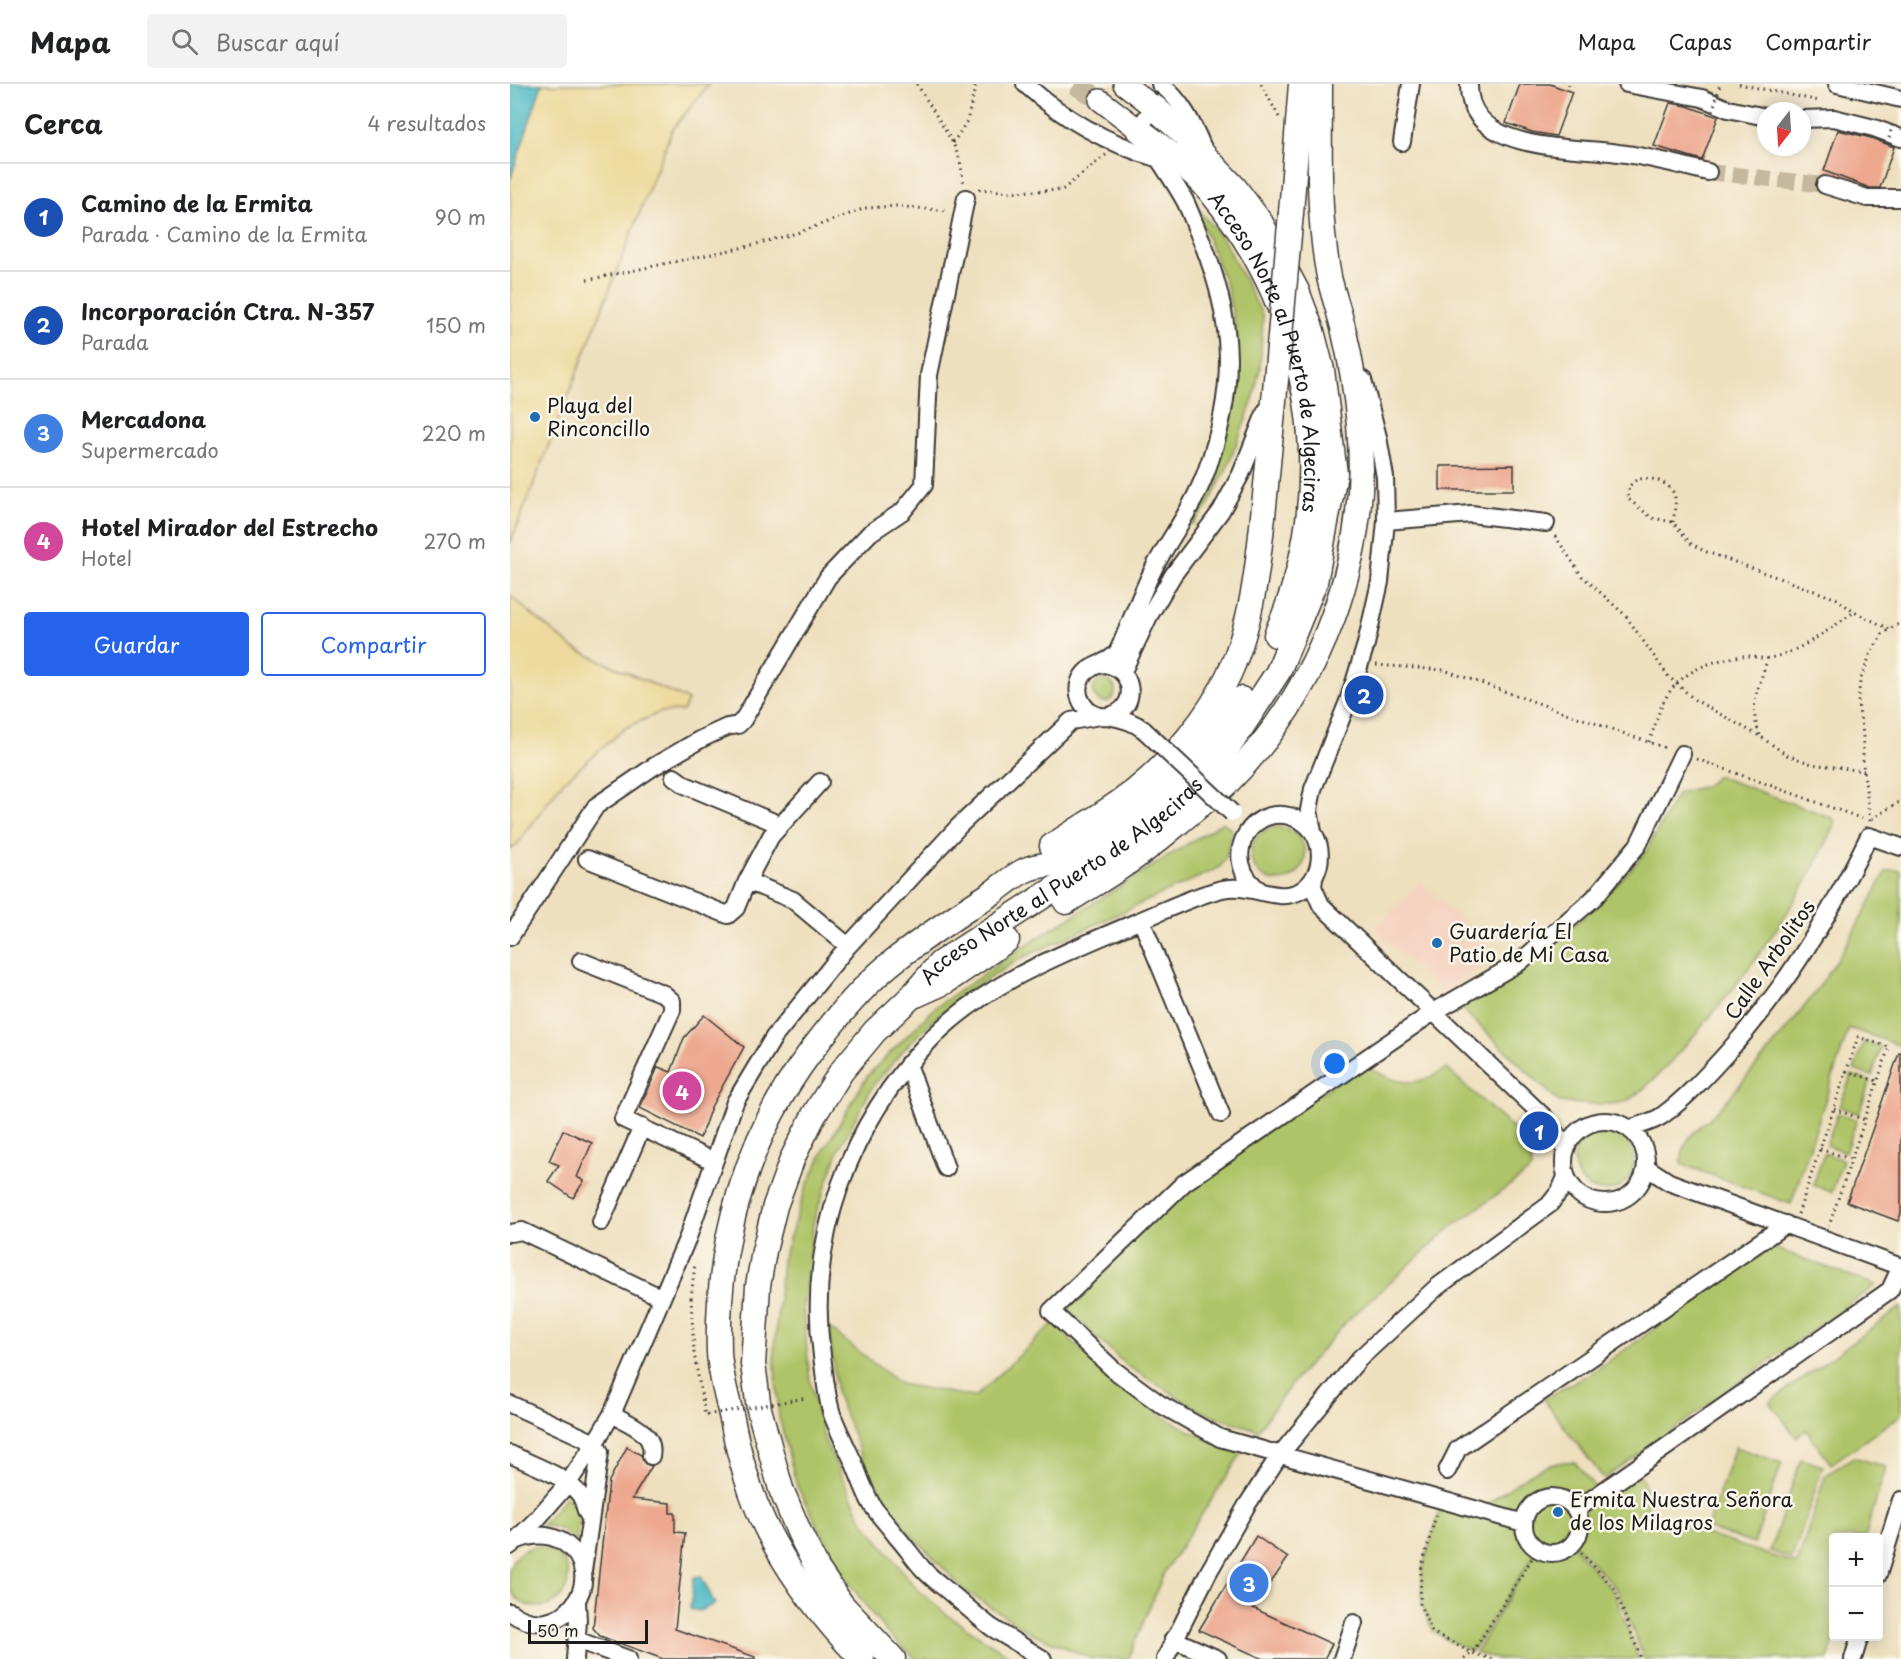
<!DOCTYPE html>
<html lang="es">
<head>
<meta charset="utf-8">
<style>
	body { margin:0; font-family:"Playpen Sans",sans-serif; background:#f2f2f2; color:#202124 }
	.controls { position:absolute; right:18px; bottom:18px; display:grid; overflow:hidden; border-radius:6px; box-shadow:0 3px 15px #0003 }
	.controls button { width:54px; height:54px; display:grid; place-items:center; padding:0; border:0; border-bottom:2px solid #e0e0e0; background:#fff; color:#202124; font:30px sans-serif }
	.compass { position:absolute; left:1247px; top:18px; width:54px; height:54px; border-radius:50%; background:#fff; box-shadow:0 3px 15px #0003; rotate:197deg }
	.scale { position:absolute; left:18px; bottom:15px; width:120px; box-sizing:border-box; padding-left:6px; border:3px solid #1c1c1c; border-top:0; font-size:16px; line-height:21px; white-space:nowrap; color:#1c1c1c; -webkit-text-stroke:4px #fbf7ec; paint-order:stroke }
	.you { position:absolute; left:825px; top:980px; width:21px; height:21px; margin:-15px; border:4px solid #fff; border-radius:50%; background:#1a73e8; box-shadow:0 0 0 9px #1a73e833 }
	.badge { display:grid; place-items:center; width:39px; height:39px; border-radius:50%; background:#2563eb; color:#fff; font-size:20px; font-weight:700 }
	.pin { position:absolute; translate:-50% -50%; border:3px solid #fff; box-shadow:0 2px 6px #0006 }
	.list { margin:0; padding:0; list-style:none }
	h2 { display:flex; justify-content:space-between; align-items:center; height:78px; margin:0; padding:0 24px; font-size:26px }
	h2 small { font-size:20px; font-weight:400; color:#757577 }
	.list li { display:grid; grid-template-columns:39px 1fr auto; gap:18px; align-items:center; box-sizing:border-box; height:108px; padding:0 24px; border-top:2px solid #e0e0e0 }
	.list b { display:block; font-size:22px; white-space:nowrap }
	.list p { margin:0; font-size:20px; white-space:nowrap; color:#757577 }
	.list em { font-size:20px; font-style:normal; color:#757577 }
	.actions { display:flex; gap:12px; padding:18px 24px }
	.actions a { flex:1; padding:14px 0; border:2px solid #2563eb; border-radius:6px; text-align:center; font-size:21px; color:#2563eb }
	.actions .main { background:#2563eb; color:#fff }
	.icon { flex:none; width:33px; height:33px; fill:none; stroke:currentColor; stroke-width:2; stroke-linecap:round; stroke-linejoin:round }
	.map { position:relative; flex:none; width:1391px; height:1575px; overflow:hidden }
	header { display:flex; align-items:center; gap:36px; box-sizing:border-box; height:84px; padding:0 30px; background:#fff; border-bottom:2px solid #e0e0e0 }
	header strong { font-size:28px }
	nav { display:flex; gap:33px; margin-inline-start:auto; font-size:21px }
	.search { width:420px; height:54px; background:#f2f2f2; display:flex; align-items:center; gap:15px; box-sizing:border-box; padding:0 21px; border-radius:6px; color:#757577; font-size:22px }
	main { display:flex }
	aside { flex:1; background:#fff }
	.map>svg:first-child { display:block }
</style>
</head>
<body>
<header>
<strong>Mapa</strong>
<div class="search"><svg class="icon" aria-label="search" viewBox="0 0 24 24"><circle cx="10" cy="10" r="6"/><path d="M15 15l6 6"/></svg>Buscar aquí</div>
<nav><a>Mapa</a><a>Capas</a><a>Compartir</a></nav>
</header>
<main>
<aside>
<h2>Cerca<small>4 resultados</small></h2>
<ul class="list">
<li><span class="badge" style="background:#1a4fb4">1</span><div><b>Camino de la Ermita</b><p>Parada · Camino de la Ermita</p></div><em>90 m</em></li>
<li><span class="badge" style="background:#1a4fb4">2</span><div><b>Incorporación Ctra. N-357</b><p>Parada</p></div><em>150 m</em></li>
<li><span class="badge" style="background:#3f7fe0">3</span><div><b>Mercadona</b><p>Supermercado</p></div><em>220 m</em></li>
<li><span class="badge" style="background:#d1479c">4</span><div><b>Hotel Mirador del Estrecho</b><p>Hotel</p></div><em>270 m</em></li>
</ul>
<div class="actions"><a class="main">Guardar</a><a>Compartir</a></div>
</aside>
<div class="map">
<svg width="1391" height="1575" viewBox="0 0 1391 1575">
	<rect width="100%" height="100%" fill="#fbf7ec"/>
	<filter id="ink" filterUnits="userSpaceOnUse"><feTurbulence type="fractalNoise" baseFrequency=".0167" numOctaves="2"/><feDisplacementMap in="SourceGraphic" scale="12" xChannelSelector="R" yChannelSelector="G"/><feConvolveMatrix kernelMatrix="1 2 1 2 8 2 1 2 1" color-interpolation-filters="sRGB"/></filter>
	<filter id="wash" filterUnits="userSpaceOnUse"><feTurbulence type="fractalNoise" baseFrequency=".008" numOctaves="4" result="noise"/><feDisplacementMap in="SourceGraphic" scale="24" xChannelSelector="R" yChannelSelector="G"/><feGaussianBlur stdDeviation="1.35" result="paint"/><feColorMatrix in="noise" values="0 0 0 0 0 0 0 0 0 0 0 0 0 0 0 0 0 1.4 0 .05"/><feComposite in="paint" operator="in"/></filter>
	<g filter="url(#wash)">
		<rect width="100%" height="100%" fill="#eedfbe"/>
		<path fill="#f5d3c1" d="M 911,797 L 988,873 L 933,908 L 865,845 Z"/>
		<path fill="#afc468" stroke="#667042" stroke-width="1.5" d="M 684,120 L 713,155 L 753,232 L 750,284 L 743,316 L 718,382 L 697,423 L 682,441 L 708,379 L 724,316 L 727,252 L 717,203 Z
			M583 607a11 11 0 1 1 22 0a11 11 0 1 1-22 0Z
			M 1207,692 L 1323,734 L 1325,741 C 1286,827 1228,904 1164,974 C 1153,986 1129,1013 1113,1018 C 1099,1022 1063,1020 1049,1018 L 948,921 L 999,894 L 1035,868 L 1100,808 L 1135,769 L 1168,709 L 1196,702 Z
			M 713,738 L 722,746 L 716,774 L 709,784 L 510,875 L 466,902 L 429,930 L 397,962 L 363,1002 L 329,1065 L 304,1135 L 293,1225 L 300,1297 L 314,1355 L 352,1435 L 405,1503 L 437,1531 L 504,1575 L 406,1575 L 377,1549 L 335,1494 L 287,1402 L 269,1333 L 264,1269 L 272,1177 L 295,1106 L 315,1064 L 358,991 L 426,923 L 513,863 Z
			M741 770a27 27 0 1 1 54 0a27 27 0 1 1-54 0Z
			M 1388,786 L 1391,787 L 1391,962 L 1339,944 L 1281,1120 L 1171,1080 C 1174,1046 1191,1046 1211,1023 C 1243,986 1275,949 1304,910 C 1332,871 1355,829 1376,787 Z
			M 1354,957 L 1371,963 L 1362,992 L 1344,986 Z
			M 853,980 C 885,1000 903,1006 936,984 L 1022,1062 L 1021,1085 L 1017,1089 L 939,1145 L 837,1237 L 779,1303 L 748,1346 L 694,1329 L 617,1282 L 553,1222 L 673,1105 Z
			M 1341,991 L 1360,997 L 1349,1030 L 1330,1023 Z
			M 1328,1029 L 1347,1036 L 1335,1068 L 1316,1061 Z
			M1064 1077a30 30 0 1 1 60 0a30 30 0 1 1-60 0Z
			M 1314,1069 L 1333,1076 L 1322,1108 L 1303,1101 Z
			M 1261,1163 L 1366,1201 L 1094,1395 L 1033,1315 L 1083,1288 Z
			M 1391,1223 L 1391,1331 L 1321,1380 L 1296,1346 L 1286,1353 L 1260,1318 Z
			M 544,1239 C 567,1261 589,1285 614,1305 C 649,1333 689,1353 731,1370 L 655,1487 L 618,1575 L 582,1575 L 519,1548 L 454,1506 L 398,1447 L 357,1386 L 327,1311 L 319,1244 L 390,1300 L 465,1313 Z
			M 1225,1363 L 1272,1379 L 1244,1460 L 1197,1444 Z
			M 1343,1373 L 1376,1383 L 1355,1453 L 1324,1454 L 1325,1553 L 1318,1575 L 1134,1575 L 1107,1505 L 1064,1460 L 1067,1467 L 1104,1508 L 1129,1575 L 987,1575 L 965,1569 L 1027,1466 L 962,1567 L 936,1555 L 923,1547 L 912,1521 L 912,1487 L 932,1418 L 978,1423 L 980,1418 C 1004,1401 1033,1375 1065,1378 L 1083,1401 L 1084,1411 L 1127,1386 L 1135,1401 L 1138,1424 L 1143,1433 L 1287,1480 L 1315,1392 Z
			M 1291,1375 L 1313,1382 L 1282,1475 L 1260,1467 Z
			M 62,1413 L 69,1431 L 66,1457 L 50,1445 L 32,1441 L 55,1414 Z
			M-2 1493a30 30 0 1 1 60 0a30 30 0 1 1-60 0Z"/>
		<path fill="#eeda9e" stroke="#857b5d" stroke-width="1.5" d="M 32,0 L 199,0 L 162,46 L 0,460 L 0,96 Z
			M 0,512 L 63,564 L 178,616 L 173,627 L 151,628 L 115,644 L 51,700 L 6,762 L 0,765 Z"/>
		<path fill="#4ab8c4" stroke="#336a70" stroke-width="1.5" d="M 0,0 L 32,0 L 0,96 Z
			M 191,1492 L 205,1520 L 189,1527 L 180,1525 L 184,1493 Z"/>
		<g id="blocks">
			<path fill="#eda88f" d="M 1010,0 L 1040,0 L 1062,8 L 1046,52 L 1022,48 L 996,39 Z
				M 1160,19 L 1177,22 L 1208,33 L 1192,76 L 1144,62 Z
				M 1328,46 L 1361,54 L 1384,63 L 1370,104 L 1360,104 L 1314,87 Z
				M 1004,381 L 1004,406 L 930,406 L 930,382 Z
				M 194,931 L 234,963 L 201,1023 L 190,1054 L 130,1024 L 148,983 L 161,988 L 174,954 Z
				M 1389,969 L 1391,969 L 1391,1129 L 1388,1137 L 1337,1118 Z
				M 53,1046 L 82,1059 L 67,1093 L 74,1097 L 63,1114 L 38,1097 L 49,1081 L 39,1077 Z
				M 117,1363 L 131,1371 L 135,1380 L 142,1382 L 122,1415 L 160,1419 L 160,1429 L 165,1429 L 165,1448 L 175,1449 L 165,1545 L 245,1573 L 245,1575 L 153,1575 L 90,1552 L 83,1544 L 99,1397 Z
				M 746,1452 L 778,1474 L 743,1524 L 822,1560 L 814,1575 L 753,1575 L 689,1546 Z"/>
		</g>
	</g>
	<g filter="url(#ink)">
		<use href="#blocks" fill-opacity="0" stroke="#3c3934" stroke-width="1.5"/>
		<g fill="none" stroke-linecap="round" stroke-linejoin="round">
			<path stroke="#c4b89e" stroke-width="16" stroke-dasharray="16 8" stroke-linecap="butt" d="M 1198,88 L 1315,101"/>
			<path stroke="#c4b89e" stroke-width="21" stroke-dasharray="21 10" stroke-linecap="butt" d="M 565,0 L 590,16"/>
			<defs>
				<path id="minor" d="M 515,0 C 555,36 597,59 649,75
					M 650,0 C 671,15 683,40 693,64
					M 959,0 C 957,69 1061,62 1108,69 C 1138,72 1169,81 1198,88
					M 1117,0 L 1192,14 L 1218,25 L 1256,33
					M 1327,0 L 1391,15
					M 1292,35 L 1324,34 L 1364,44 L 1391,54
					M 892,58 L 901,0
					M 1315,101 L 1357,114 L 1391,114
					M 876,437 L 961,430 L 1036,439
					M 590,580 C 625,580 631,626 598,632 C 577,635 561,611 572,593 C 580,579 599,581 608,567 C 611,561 614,553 617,546 C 626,524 635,501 646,480 C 663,450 684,421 696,388 C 727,304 725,238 691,155 C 685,142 681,129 675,117 C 661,92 644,68 628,45 L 644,23
					M 613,587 L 639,532 L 663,491 L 711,427 L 731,390 L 756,327
					M 598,632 C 611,634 623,637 634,646
					M 164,693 L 175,701 L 261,737 L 269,743
					M 803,748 L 799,726 L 803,705 L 839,615 L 856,560 L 870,498 L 876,437 L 875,393 L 868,353 L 853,296
					M 77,775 L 218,831 L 226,824 L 237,797 L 261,752 L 310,698
					M 804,794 L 803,803 L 811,821 L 1034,1033 L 1052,1058 L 1055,1066
					M 237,797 L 283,816 L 338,862
					M 631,836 L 711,1030
					M 0,853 L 86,722 L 143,683 L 191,655 L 217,643 L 228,641 L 233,636 L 318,493 L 360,449 L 393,427 L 414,401 L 419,291 L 456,114
					M 71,877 L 154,910 L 162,917 L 162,926 L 113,1035 L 203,1077
					M 398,980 L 436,1084
					M1054 1078a41 41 0 1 1 82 0a41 41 0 1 1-82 0Z
					M 1119,1045 C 1129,1041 1144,1038 1153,1031 C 1176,1014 1196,992 1216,970 C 1275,905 1320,832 1359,752 L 1391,763
					M 1136,1083 L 1159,1098 L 1391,1183
					M 91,1138 L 132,1043
					M 0,1149 L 12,1147 L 152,1214
					M 0,1320 L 85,1359
					M 102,1330 C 119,1340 146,1348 141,1372
					M 0,1370 C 22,1381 55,1391 70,1411 C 75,1418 74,1426 79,1432
					M 937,1387 L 948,1365 L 1276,1140
					M1014 1441a28 28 0 1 1 56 0a28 28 0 1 1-56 0Z
					M 1066,1426 L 1380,1206 L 1391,1182
					M 1014,1439 L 710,1354 L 650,1320 L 604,1286 L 541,1227 L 674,1099 L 922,929 L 1010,878 L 1084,814 L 1128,761 L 1172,670
					M 0,1462 L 27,1435 L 58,1399 L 85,1359 L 102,1330 L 178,1153 L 225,1018 L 264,953 L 338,862 L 449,742 L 561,637 L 590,632
					M 73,1487 L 90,1368 L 85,1359
					M 1368,1491 L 1391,1416
					M 0,1528 C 51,1566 103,1491 53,1458 C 38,1449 23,1450 8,1456
					M 663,1555 L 708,1575
					M 67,1556 L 118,1575
					M 65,1575 L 68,1537 L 67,1518
					M 533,1575 C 516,1564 498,1554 481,1543 C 468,1533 456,1522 444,1512 C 434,1503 422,1495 413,1485 C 404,1475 396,1463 387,1453 C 379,1442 369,1432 362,1421 C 354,1407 349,1391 343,1377 C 336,1362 329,1348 323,1333 C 316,1314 315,1292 312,1272 C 296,1155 340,1039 422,954 C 478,897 557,868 629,837 C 656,826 683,812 712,805 C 741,798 767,821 792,806 C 816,790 816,752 791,737 C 744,710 704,777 752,808
					M 655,1575 L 698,1489 L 737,1421 L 769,1372 L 849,1275 L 927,1203 L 1039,1121 L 1050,1107 L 1056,1093
					M 832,1575 L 844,1539
					M 1343,1575 L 1350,1552"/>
				<path id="major" d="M 614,0 L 644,23
					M 590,16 L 628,45"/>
				<g id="highway">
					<path id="s1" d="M 628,45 C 653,64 679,83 700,107 C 803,231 832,402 766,551"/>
					<path d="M 781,129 L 791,0"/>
					<path d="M 542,762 C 569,744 599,727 625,707 C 661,678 700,632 719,590 C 744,535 749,472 755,412 C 759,370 763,328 767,285"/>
					<path d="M 556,818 C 579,803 602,790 624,774 C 643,761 661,745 679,730 C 692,719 707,709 719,697 C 811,605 861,471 849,341 C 846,310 841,277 834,248 C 830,229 823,211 819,193 C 807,130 810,64 810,0"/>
					<path d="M 406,911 L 435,898 L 497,856"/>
					<path d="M 352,1575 C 318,1540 287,1501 263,1457 C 242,1419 230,1377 222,1335 C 217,1313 210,1290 209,1268 C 206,1159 236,1053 302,966 C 326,934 353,901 385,876 C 416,852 449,830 482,809 C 493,801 505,790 518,785 C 527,781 538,782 548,778 C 559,773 569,764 579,758 C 638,721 694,675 731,615"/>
					<path id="s2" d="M 383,1575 L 332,1521 L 308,1486 L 290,1450 L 271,1405 L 249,1325 L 243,1280 L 248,1202 L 254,1167 L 265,1122 L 283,1073 L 304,1031 L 331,988 L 365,947 L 401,913 L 430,879 L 609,763 L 663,723 L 710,676 L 768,588 L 805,498 L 825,390 L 812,286 L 802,247 L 787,207 L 751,139 L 725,104 L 674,50 L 644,23"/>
				</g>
			</defs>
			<use href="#minor" stroke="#3c3934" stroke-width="20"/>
			<use href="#major" stroke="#3c3934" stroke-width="24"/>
			<use href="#highway" stroke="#3c3934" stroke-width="27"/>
			<path stroke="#3c3934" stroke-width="3" stroke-dasharray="1.5 4.5" stroke-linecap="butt" d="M 407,0 L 443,59 L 450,76 L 454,101
				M 751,0 L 769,33
				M 1229,0 L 1309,17
				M 1059,1 L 1059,0
				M 443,59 L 457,37 L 466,0
				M 469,105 L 501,108 L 552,106 L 597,70
				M 77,196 L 235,163 L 287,149 L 356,124 L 387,122 L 438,127
				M 1163,438 C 1164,430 1167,419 1164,410 C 1159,398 1138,391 1127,396 C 1124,397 1122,400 1119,402 L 1117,414 L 1142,434 L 1163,438 L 1180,459 L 1194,467 L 1327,515 L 1344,528 L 1380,545
				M 1045,452 L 1072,492 L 1115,531 L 1158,592 L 1185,616 L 1251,653 L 1277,671 L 1302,680 L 1354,687
				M 866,581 L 934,586 L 1158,665
				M 1250,651 C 1237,620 1250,604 1257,575
				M 1139,658 C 1144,646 1147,631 1153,619 C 1168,588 1200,576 1233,572 C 1242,571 1251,576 1260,574 C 1292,567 1318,546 1344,528
				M 1187,675 L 1356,736
				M 1362,735 L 1387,719 L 1391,718
				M 1360,737 L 1353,681 L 1353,650 L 1348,620 L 1350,597 L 1360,571 L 1373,549 L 1387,541 L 1391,541
				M 1336,987 L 1367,997
				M 1324,1025 L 1355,1036
				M 1310,1065 L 1341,1075
				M 1288,1130 L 1348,953 L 1379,963 L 1319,1142
				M 181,1214 L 185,1180
				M 926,1431 L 911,1486 L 910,1521 L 922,1548 L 962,1569 L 982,1575
				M 1063,1460 L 1105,1505 L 1131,1575
				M 954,1575 L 962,1569 L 1028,1465"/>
			<use href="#minor" stroke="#fff" stroke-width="16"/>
			<use href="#major" stroke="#fff" stroke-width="21"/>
			<use href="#highway" stroke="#fff" stroke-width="24"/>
			<defs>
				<path id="minor-bridge" d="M 634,646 L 722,729"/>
				<path id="highway-bridge" d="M 767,285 L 781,129"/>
			</defs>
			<use href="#minor-bridge" stroke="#3c3934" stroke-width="20" stroke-linecap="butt"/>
			<use href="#highway-bridge" stroke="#3c3934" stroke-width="27" stroke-linecap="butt"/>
			<path stroke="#3c3934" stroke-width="3" stroke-dasharray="1.5 4.5" stroke-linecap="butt" d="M 1203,27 L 1210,0
				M 1379,54 L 1383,38
				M 181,1214 L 184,1269 L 195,1331 L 296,1314"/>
			<use href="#minor-bridge" stroke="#fff" stroke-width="16"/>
			<use href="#highway-bridge" stroke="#fff" stroke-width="24"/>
		</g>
	</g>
	<g fill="#1f6fb2" stroke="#fbf7ec" stroke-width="2">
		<circle cx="25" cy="333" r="6"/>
		<circle cx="927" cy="859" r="6"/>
		<circle cx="1048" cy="1428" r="6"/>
	</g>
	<g text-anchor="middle" stroke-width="5" stroke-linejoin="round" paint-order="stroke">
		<g font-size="20" fill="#1c1c1c" stroke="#fbf7ec">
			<text dy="7" stroke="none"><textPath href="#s1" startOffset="270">Acceso Norte al Puerto de Algeciras</textPath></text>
			<text dy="7" stroke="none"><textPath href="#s2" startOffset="938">Acceso Norte al Puerto de Algeciras</textPath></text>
			<text transform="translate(1260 876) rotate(-55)" y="7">Calle Arbolitos</text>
		</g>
		<g font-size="20" fill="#1c1c1c" stroke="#fbf7ec" text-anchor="start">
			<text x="37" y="329">Playa del<tspan x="37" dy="23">Rinconcillo</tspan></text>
			<text x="939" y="855">Guardería El<tspan x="939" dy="23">Patio de Mi Casa</tspan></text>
			<text x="1060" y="1423">Ermita Nuestra Señora<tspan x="1060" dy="23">de los Milagros</tspan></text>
		</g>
	</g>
</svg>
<div class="controls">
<button>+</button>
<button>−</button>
</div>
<svg class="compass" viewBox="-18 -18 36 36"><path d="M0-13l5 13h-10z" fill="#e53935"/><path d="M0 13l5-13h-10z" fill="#757577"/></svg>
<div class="scale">50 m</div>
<div class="you"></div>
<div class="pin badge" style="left:1029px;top:1047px;background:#1a4fb4">1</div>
<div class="pin badge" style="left:854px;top:611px;background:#1a4fb4">2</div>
<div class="pin badge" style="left:739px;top:1499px;background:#3f7fe0">3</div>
<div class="pin badge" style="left:172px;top:1007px;background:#d1479c">4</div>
</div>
</main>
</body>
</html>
